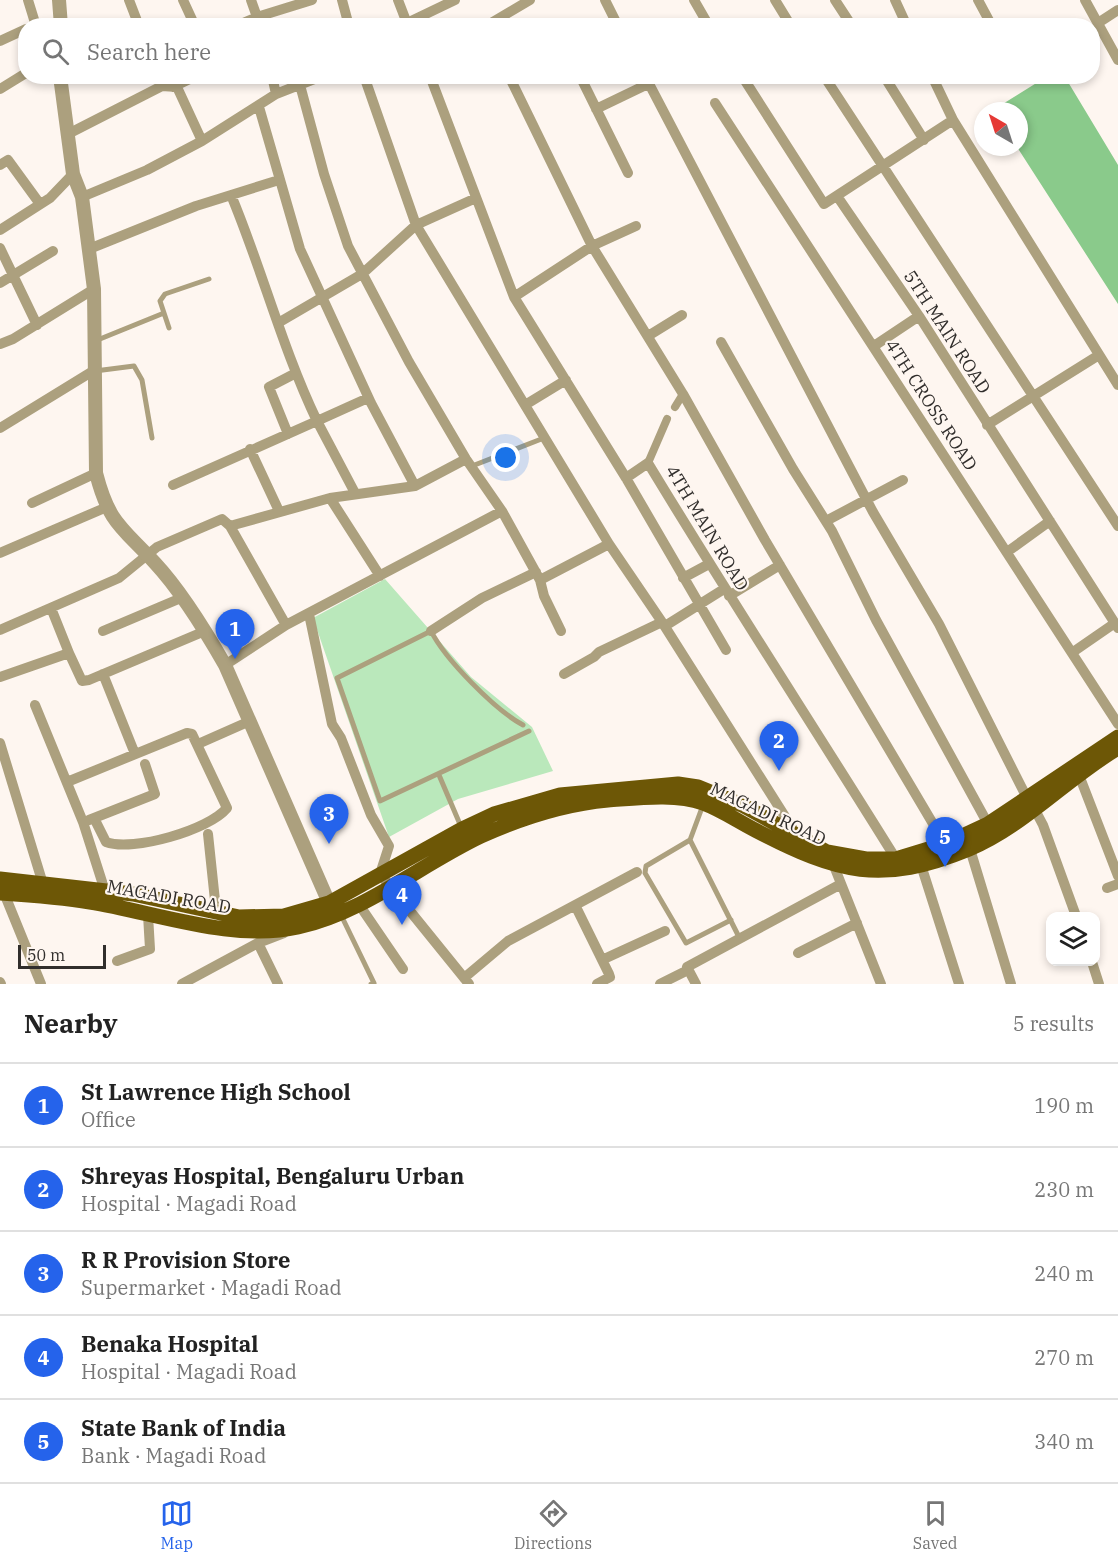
<!DOCTYPE html>
<html lang="en">
<head>
<meta charset="utf-8">
<style>
	body { margin:0; font-family:"IBM Plex Serif",serif; background:#f2f2f2; color:#222 }
	.controls { position:absolute; right:18px; bottom:18px; display:grid; overflow:hidden; border-radius:12px; box-shadow:0 3px 9px #0003 }
	.controls button { width:54px; height:54px; display:grid; place-items:center; padding:0; border:0; border-bottom:2px solid #e0e0e0; background:#fff; color:#222; font:30px sans-serif }
	.compass { position:absolute; left:974px; top:102px; width:54px; height:54px; border-radius:50%; background:#fff; box-shadow:0 3px 9px #0003; rotate:321deg }
	.scale { position:absolute; left:18px; bottom:15px; width:88px; box-sizing:border-box; padding-left:6px; border:3px solid #312e2c; border-top:0; font-size:16px; line-height:21px; white-space:nowrap; color:#312e2c; -webkit-text-stroke:4px #fef6f0; paint-order:stroke }
	.you { position:absolute; left:506px; top:458px; width:21px; height:21px; margin:-15px; border:4px solid #fff; border-radius:50%; background:#1a73e8; box-shadow:0 0 0 9px #1a73e833 }
	.badge { display:grid; place-items:center; width:39px; height:39px; border-radius:50%; background:#2563eb; color:#fff; font-size:20px; font-weight:700 }
	.pin { position:absolute; translate:-50% -50px; filter:drop-shadow(0 2px 3px #0008) }
	.pin::after { content:''; position:absolute; top:32px; width:21px; height:18px; background:inherit; clip-path:polygon(0 0,100% 0,50% 100%) }
	.list { margin:0; padding:0; list-style:none }
	h2 { display:flex; justify-content:space-between; align-items:center; height:78px; margin:0; padding:0 24px; font-size:26px }
	h2 small { font-size:20px; font-weight:400; color:#767676 }
	.list li { display:grid; grid-template-columns:39px 1fr auto; gap:18px; align-items:center; box-sizing:border-box; height:84px; padding:0 24px; border-top:2px solid #e0e0e0 }
	.list b { display:block; font-size:22px; white-space:nowrap }
	.list p { margin:0; font-size:20px; white-space:nowrap; color:#767676 }
	.list em { font-size:20px; font-style:normal; color:#767676 }
	.icon { flex:none; width:33px; height:33px; fill:none; stroke:currentColor; stroke-width:2; stroke-linecap:round; stroke-linejoin:round }
	.map { position:relative; flex:none; width:1118px; height:984px; overflow:hidden }
	.search { position:absolute; background:#fff; box-shadow:0 3px 9px #0003; left:18px; right:18px; top:18px; height:66px; display:flex; align-items:center; gap:15px; box-sizing:border-box; padding:0 21px; border-radius:24px; color:#767676; font-size:22px }
	.sheet { height:498px; background:#fff }
	nav { display:flex; justify-content:space-around; align-items:center; box-sizing:border-box; height:84px; border-top:2px solid #e0e0e0; background:#fff; font-size:16px; color:#767676 }
	nav a { display:grid; justify-items:center; gap:3px }
	nav .on { color:#2563eb }
	.map>svg:first-child { display:block }
</style>
</head>
<body>
<div class="map">
<svg width="1118" height="984" viewBox="0 0 1118 984">
	<rect width="100%" height="100%" fill="#fef6f0"/>
	<path fill="#bae8bb" d="M 385,579 L 471,677 L 532,727 L 553,771 L 458,799 L 389,837 L 313,618 Z"/>
	<path fill="#8aca8b" d="M 1046,77 L 1065,77 L 1118,165 L 1118,304 L 1017,147 L 1019,111 L 993,110 Z"/>
	<g fill="none" stroke-linecap="round" stroke-linejoin="round">
		<path stroke="#aca07e" stroke-width="5" d="M 164,313 L 169,328
			M 95,341 L 164,313 L 160,301 L 165,294 L 209,279
			M 95,371 L 134,366 L 142,380 L 152,438
			M 472,466 L 544,438
			M 523,725 C 495,710 445,659 431,631 L 337,678 L 380,801 L 529,731
			M 439,775 L 462,829
			M 703,805 L 690,840 L 739,937
			M 690,840 L 646,866 L 645,873 L 686,943 L 731,920
			M 341,915 L 374,983 L 371,984"/>
		<path stroke="#aca07e" stroke-width="8" d="M 675,407 L 683,394
			M 648,463 L 667,419"/>
		<path stroke="#aca07e" stroke-width="10" d="M 28,0 L 36,26
			M 129,0 L 139,26
			M 183,0 L 195,26
			M 342,0 L 349,26
			M 398,0 L 408,26
			M 605,0 L 618,26
			M 694,0 L 709,26
			M 775,0 L 791,26
			M 835,0 L 852,26
			M 895,0 L 907,26
			M 978,0 L 992,26
			M 1085,0 L 1118,60
			M 407,23 L 455,0
			M 1098,23 L 1118,10
			M 236,26 L 257,17 L 251,0
			M 259,26 L 257,17 L 312,0
			M 486,26 L 530,0
			M 0,41 L 26,29
			M 272,76 L 276,94
			M 364,76 L 416,225 L 609,544 L 662,622 L 796,834
			M 430,76 L 514,297 L 626,478 L 648,463 C 729,597 814,727 896,859
			M 509,76 L 592,246 L 683,394 L 765,540 L 945,844
			M 580,76 L 628,173
			M 645,76 L 873,512 L 939,624 L 1027,798
			M 742,76 L 824,204 L 953,120
			M 824,76 L 1118,526
			M 884,76 L 924,140
			M 932,76 L 953,120 L 1118,385
			M 1021,76 L 1022,79
			M 300,85 L 324,174 L 348,246 L 409,362 L 466,459 L 502,511 L 540,580 L 609,544
			M 162,86 L 177,87 L 202,141
			M 173,87 L 196,76
			M 0,89 L 26,73
			M 715,103 L 1118,724
			M 259,107 L 300,249 L 371,403 L 415,486
			M 596,109 L 648,84
			M 68,134 L 162,86 L 159,76
			M 0,165 L 8,160 L 40,204
			M 837,196 L 919,316 L 1118,628
			M 82,197 L 147,170 L 202,141 L 276,94 L 322,76
			M 0,230 L 50,198 L 73,174
			M 0,248 L 37,325
			M 89,249 L 196,206 L 279,180
			M 0,283 L 53,251
			M 514,297 L 592,246 L 636,226
			M 278,323 L 362,274 L 416,225 L 476,198
			M 648,336 L 682,315
			M 721,342 L 793,469 L 832,531 L 876,620 L 988,824
			M 0,344 L 13,339 L 94,289
			M 874,346 L 919,316
			M 525,405 L 566,380
			M 987,425 L 1099,355
			M 0,428 L 93,371
			M 288,434 L 269,387 L 296,373
			M 250,449 L 279,511
			M 626,478 L 726,650
			M 173,485 L 317,421 C 282,348 262,269 231,195
			M 355,493 L 317,421 L 368,398
			M 330,498 L 380,576
			M 32,503 L 96,473
			M 826,521 L 903,480
			M 230,526 L 286,625
			M 1007,552 L 1050,521
			M 0,553 L 107,507
			M 683,578 L 709,564
			M 540,580 L 544,596 L 561,631
			M 729,596 L 780,565
			M 309,614 L 332,724 L 341,738 L 371,815 L 389,846 L 380,874 L 469,984
			M 665,626 L 724,589
			M 0,630 L 119,578 L 157,547 L 222,519 L 230,526 L 330,498 L 415,486 L 466,459
			M 103,631 L 181,598
			M 431,631 L 482,598 L 536,572
			M 1073,652 L 1115,623
			M 69,653 L 82,681 L 89,680 L 205,631
			M 225,665 L 286,625 L 502,511
			M 103,674 L 133,749
			M 564,674 L 594,657 L 599,652 L 662,622
			M 0,677 L 69,653 L 51,608
			M 35,705 L 83,822 L 105,891
			M 0,743 L 43,884
			M 198,744 L 250,721
			M 1079,775 L 1118,876
			M 67,782 L 187,733 L 192,734 L 227,808 C 209,830 133,852 106,842 L 94,818
			M 1034,808 L 1043,825 L 1076,916
			M 89,820 L 155,794 L 145,764
			M 208,834 L 216,910
			M 970,849 L 1011,984
			M 921,865 L 959,984
			M 834,866 L 881,984
			M 1107,888 L 1118,884
			M 4,893 L 41,984
			M 358,903 L 403,969
			M 575,905 L 609,974 L 610,977 L 597,984
			M 258,943 L 278,984
			M 798,953 L 857,923
			M 604,959 L 665,931
			M 117,961 L 150,949 L 148,915
			M 1092,962 L 1099,984
			M 687,967 L 696,984
			M 464,978 L 508,941 L 637,872
			M 0,982 L 1,984
			M 182,984 L 258,943 L 284,933
			M 660,984 L 686,971 L 687,967 L 841,884"/>
		<path stroke="#aca07e" stroke-width="14" d="M 59,0 L 61,26
			M 60,76 L 73,174 L 82,197 L 94,289 L 96,473 C 109,524 122,527 155,563 C 182,592 205,630 225,665 L 333,912"/>
		<path stroke="#6d5706" stroke-width="15" d="M 0,879 L 133,894 L 239,917 L 284,916 L 329,903 L 462,829 L 494,814 L 560,795 L 678,784 L 698,787 L 742,805 L 827,852 L 866,859 L 896,859 L 945,844 L 988,824 L 1118,737
			M 0,893 C 30,895 60,897 90,902 C 154,912 233,942 298,927 C 365,912 420,865 481,836 C 521,818 564,804 608,800 C 637,798 676,793 703,803 C 722,810 739,822 757,831 C 838,873 881,885 969,849 C 1024,826 1067,778 1118,748"/>
	</g>
	<g text-anchor="middle" stroke-width="4.5" stroke-linejoin="round" paint-order="stroke">
		<g font-size="18" fill="#312e2c" stroke="#fef6f0">
			<text transform="translate(947 332) rotate(57)" y="6">5TH MAIN ROAD</text>
			<text transform="translate(931 405) rotate(57)" y="6">4TH CROSS ROAD</text>
			<text transform="translate(707 528) rotate(59)" y="6">4TH MAIN ROAD</text>
			<text transform="translate(768 814) rotate(25)" y="6">MAGADI ROAD</text>
			<text transform="translate(169 897) rotate(10)" y="6">MAGADI ROAD</text>
		</g>
	</g>
</svg>
<div class="controls">
<button><svg class="icon" aria-label="layers" viewBox="0 0 24 24"><path d="M12 4l9 5-9 5-9-5zM3 14l9 5 9-5"/></svg></button>
</div>
<svg class="compass" viewBox="-18 -18 36 36"><path d="M0-13l5 13h-10z" fill="#e53935"/><path d="M0 13l5-13h-10z" fill="#767676"/></svg>
<div class="scale">50 m</div>
<div class="you"></div>
<div class="pin badge" style="left:235px;top:659px">1</div>
<div class="pin badge" style="left:779px;top:771px">2</div>
<div class="pin badge" style="left:329px;top:844px">3</div>
<div class="pin badge" style="left:402px;top:925px">4</div>
<div class="pin badge" style="left:945px;top:867px">5</div>
<div class="search"><svg class="icon" aria-label="search" viewBox="0 0 24 24"><circle cx="10" cy="10" r="6"/><path d="M15 15l6 6"/></svg>Search here</div>
</div>
<section class="sheet">
<h2>Nearby<small>5 results</small></h2>
<ul class="list">
<li><span class="badge">1</span><div><b>St Lawrence High School</b><p>Office</p></div><em>190 m</em></li>
<li><span class="badge">2</span><div><b>Shreyas Hospital, Bengaluru Urban</b><p>Hospital · Magadi Road</p></div><em>230 m</em></li>
<li><span class="badge">3</span><div><b>R R Provision Store</b><p>Supermarket · Magadi Road</p></div><em>240 m</em></li>
<li><span class="badge">4</span><div><b>Benaka Hospital</b><p>Hospital · Magadi Road</p></div><em>270 m</em></li>
<li><span class="badge">5</span><div><b>State Bank of India</b><p>Bank · Magadi Road</p></div><em>340 m</em></li>
</ul>
</section>
<nav>
<a class="on"><svg class="icon" aria-label="map" viewBox="0 0 24 24"><path d="M3 6l6-2 6 2 6-2v14l-6 2-6-2-6 2zM9 4v14M15 6v14"/></svg>Map</a>
<a><svg class="icon" aria-label="directions" viewBox="0 0 24 24"><path d="M12 3l9 9-9 9-9-9zM9 14v-3h6M13 9l2 2-2 2"/></svg>Directions</a>
<a><svg class="icon" aria-label="saved" viewBox="0 0 24 24"><path d="M7 4h10v16l-5-4-5 4z"/></svg>Saved</a>
</nav>
</body>
</html>
